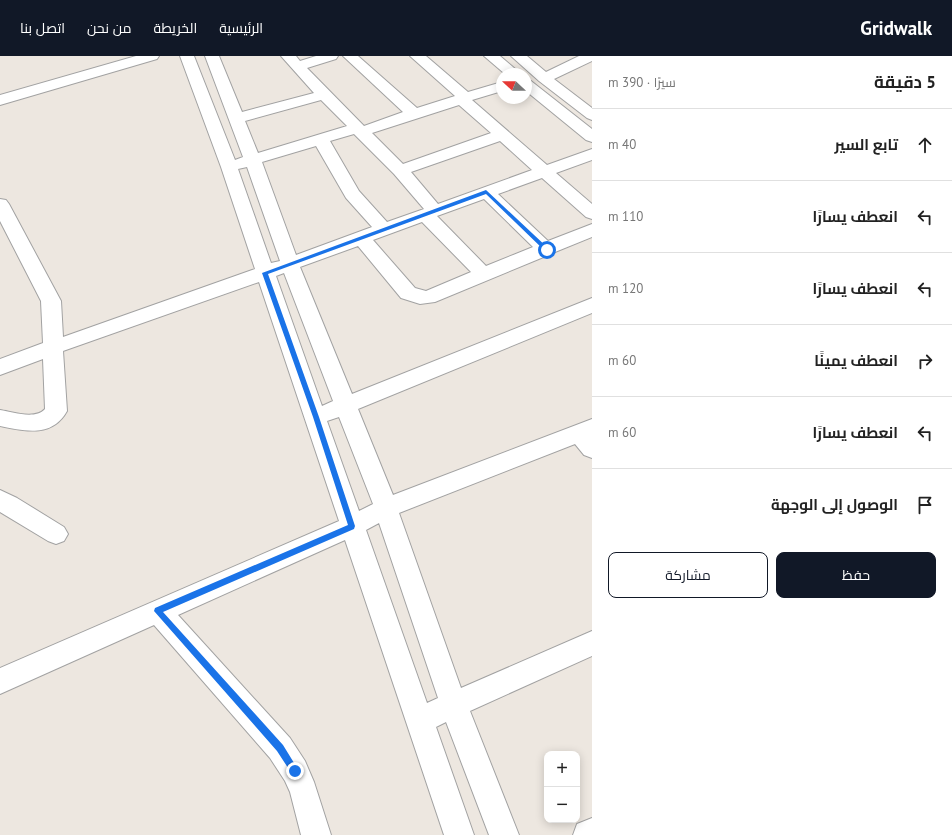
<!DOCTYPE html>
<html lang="ar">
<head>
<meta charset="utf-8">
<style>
	body { margin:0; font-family:"PT Sans",Cairo,sans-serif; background:#f6f6f6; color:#222; direction:rtl }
	.controls { position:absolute; right:12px; bottom:12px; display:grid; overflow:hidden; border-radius:8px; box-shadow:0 2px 10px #0003 }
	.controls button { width:36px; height:36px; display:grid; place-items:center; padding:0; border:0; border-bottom:1px solid #e0e0e0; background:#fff; color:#222; font:20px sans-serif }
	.compass { position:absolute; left:496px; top:12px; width:36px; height:36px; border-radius:50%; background:#fff; box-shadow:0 2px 10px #0003; rotate:292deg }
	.stop { position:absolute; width:12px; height:12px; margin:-9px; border:3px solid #1a73e8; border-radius:50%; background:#fff }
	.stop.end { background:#1a73e8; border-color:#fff; box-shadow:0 1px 4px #0008 }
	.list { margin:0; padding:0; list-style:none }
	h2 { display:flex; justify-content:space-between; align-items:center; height:52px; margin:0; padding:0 16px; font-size:17px }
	h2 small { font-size:13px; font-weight:400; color:#767676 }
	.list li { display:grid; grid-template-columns:26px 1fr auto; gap:12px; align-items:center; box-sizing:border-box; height:72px; padding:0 16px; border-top:1px solid #e0e0e0 }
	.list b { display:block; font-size:15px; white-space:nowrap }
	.list em { font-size:13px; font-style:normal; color:#767676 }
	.actions { display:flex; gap:8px; padding:12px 16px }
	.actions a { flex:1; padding:9px 0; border:1px solid #111827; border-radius:8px; text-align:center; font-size:14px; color:#111827 }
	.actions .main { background:#111827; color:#fff }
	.icon { flex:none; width:22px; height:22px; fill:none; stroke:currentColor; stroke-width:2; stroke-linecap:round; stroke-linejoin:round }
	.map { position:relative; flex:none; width:592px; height:779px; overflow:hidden; direction:ltr }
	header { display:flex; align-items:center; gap:24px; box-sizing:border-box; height:56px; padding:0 20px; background:#111827; color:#fff }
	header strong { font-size:19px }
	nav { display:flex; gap:22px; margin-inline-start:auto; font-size:14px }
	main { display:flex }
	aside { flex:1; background:#fff }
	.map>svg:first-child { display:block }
</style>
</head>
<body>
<header>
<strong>Gridwalk</strong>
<nav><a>الرئيسية</a><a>الخريطة</a><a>من نحن</a><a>اتصل بنا</a></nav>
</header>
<main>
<aside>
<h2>5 دقيقة<small>سيرًا · 390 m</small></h2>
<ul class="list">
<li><svg class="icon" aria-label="ahead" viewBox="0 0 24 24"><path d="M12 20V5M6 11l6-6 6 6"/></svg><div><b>تابع السير</b></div><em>40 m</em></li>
<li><svg class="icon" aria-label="left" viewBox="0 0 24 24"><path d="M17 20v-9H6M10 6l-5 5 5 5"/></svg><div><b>انعطف يسارًا</b></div><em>110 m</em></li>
<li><svg class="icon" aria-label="left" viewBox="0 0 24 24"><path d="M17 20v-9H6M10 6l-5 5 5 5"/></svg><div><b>انعطف يسارًا</b></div><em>120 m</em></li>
<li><svg class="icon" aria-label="right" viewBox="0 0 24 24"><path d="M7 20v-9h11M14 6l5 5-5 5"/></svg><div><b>انعطف يمينًا</b></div><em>60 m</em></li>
<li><svg class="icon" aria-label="left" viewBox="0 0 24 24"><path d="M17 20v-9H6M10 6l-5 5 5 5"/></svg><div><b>انعطف يسارًا</b></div><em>60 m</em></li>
<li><svg class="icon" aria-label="arrive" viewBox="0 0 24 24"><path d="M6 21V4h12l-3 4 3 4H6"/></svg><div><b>الوصول إلى الوجهة</b></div></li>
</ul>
<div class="actions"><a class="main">حفظ</a><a>مشاركة</a></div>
</aside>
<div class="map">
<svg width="592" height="779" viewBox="0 0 592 779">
	<rect width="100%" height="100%" fill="#ede7e0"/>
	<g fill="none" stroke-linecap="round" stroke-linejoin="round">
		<defs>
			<path id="minor" d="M 136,0 L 159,0 L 157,3 L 0,49 L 0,39 Z
				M 180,0 L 194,0 L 235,104 L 243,101 L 205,0 L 219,0 L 242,56 L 314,37 L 281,0 L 296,0 L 300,5 L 316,0 L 338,0 L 336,3 L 307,12 L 364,70 L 403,56 L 343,0 L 358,0 L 417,52 L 455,40 L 410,0 L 426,0 L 468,36 L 502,26 L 502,35 L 472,44 L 547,109 L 592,93 L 592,104 L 556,117 L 592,148 L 592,163 L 586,161 L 542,122 L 498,138 L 548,185 L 592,168 L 592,181 L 555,196 L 553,198 L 546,200 L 435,246 L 420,248 L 401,242 L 358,190 L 300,211 L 352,338 L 592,242 L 592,257 L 358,353 L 393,439 L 592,363 L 592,402 L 584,399 L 575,388 L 399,457 L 461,632 L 592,575 L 592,600 L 470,655 L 519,779 L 489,779 L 446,666 L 436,671 L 474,779 L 444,779 L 345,484 L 178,559 L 290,682 L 305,705 L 314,726 L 331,779 L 301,779 L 290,736 L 285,725 L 270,702 L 154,569 L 0,638 L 0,612 L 339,465 L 259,226 L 63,295 L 67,355 C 52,382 25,375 0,370 L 0,354 C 13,356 35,364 45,353 L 43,303 L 0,319 L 0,303 L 43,287 L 41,245 L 0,165 L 0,143 L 6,144 L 9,148 L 61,245 L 63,281 L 255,213 L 221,111 ZM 321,44 L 347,70 L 258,97 L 245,65 ZM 459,49 L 491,77 L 403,108 L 372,77 ZM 354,78 L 394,118 L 424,153 L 387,166 L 359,135 L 330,85 ZM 500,85 L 532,114 L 438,148 L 411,116 ZM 316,90 L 346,142 L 372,171 L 296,199 L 262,106 ZM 247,111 L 280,205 L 271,207 L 238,113 ZM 484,143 L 533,191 L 486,210 L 437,160 ZM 422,166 L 471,216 L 426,235 L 415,232 L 373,184 ZM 284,217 L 333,345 L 322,350 L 276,220 ZM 339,361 L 373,448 L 359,455 L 327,365 ZM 379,467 L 438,642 L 427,647 L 366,474 Z
				M 484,0 L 500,0 L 521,18 L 505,18 Z
				M 511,0 L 527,0 L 546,16 L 579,0 L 592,0 L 592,5 L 554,23 L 592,52 L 592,64 L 587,62 L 539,25 Z
				M 526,24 L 531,25 L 592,73 L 592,86 L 586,84 L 526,35 Z
				M 0,434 L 17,442 L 64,471 L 68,478 L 64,485 L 56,488 L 48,485 L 0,456 Z
				M 592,762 L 592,779 L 573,779 L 577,768 Z"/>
		</defs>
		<use href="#minor" stroke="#a2a2a2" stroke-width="2"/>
		<use href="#minor" fill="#fff" fill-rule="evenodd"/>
	</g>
	<path fill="#1a73e8" d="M 486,134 L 549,193 L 549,195 L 545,195 L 486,138 L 268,218 L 319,361 L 355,470 L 354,473 L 163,556 L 283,689 L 299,715 L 298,718 L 295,719 L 292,718 L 277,695 L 154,555 L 155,552 L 348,469 L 313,361 L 262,217 Z"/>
</svg>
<div class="controls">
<button>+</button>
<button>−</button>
</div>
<svg class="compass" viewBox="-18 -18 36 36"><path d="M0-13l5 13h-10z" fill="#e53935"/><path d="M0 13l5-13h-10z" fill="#767676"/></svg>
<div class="stop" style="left:547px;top:194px"></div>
<div class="stop end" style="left:295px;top:715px"></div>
</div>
</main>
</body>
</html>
